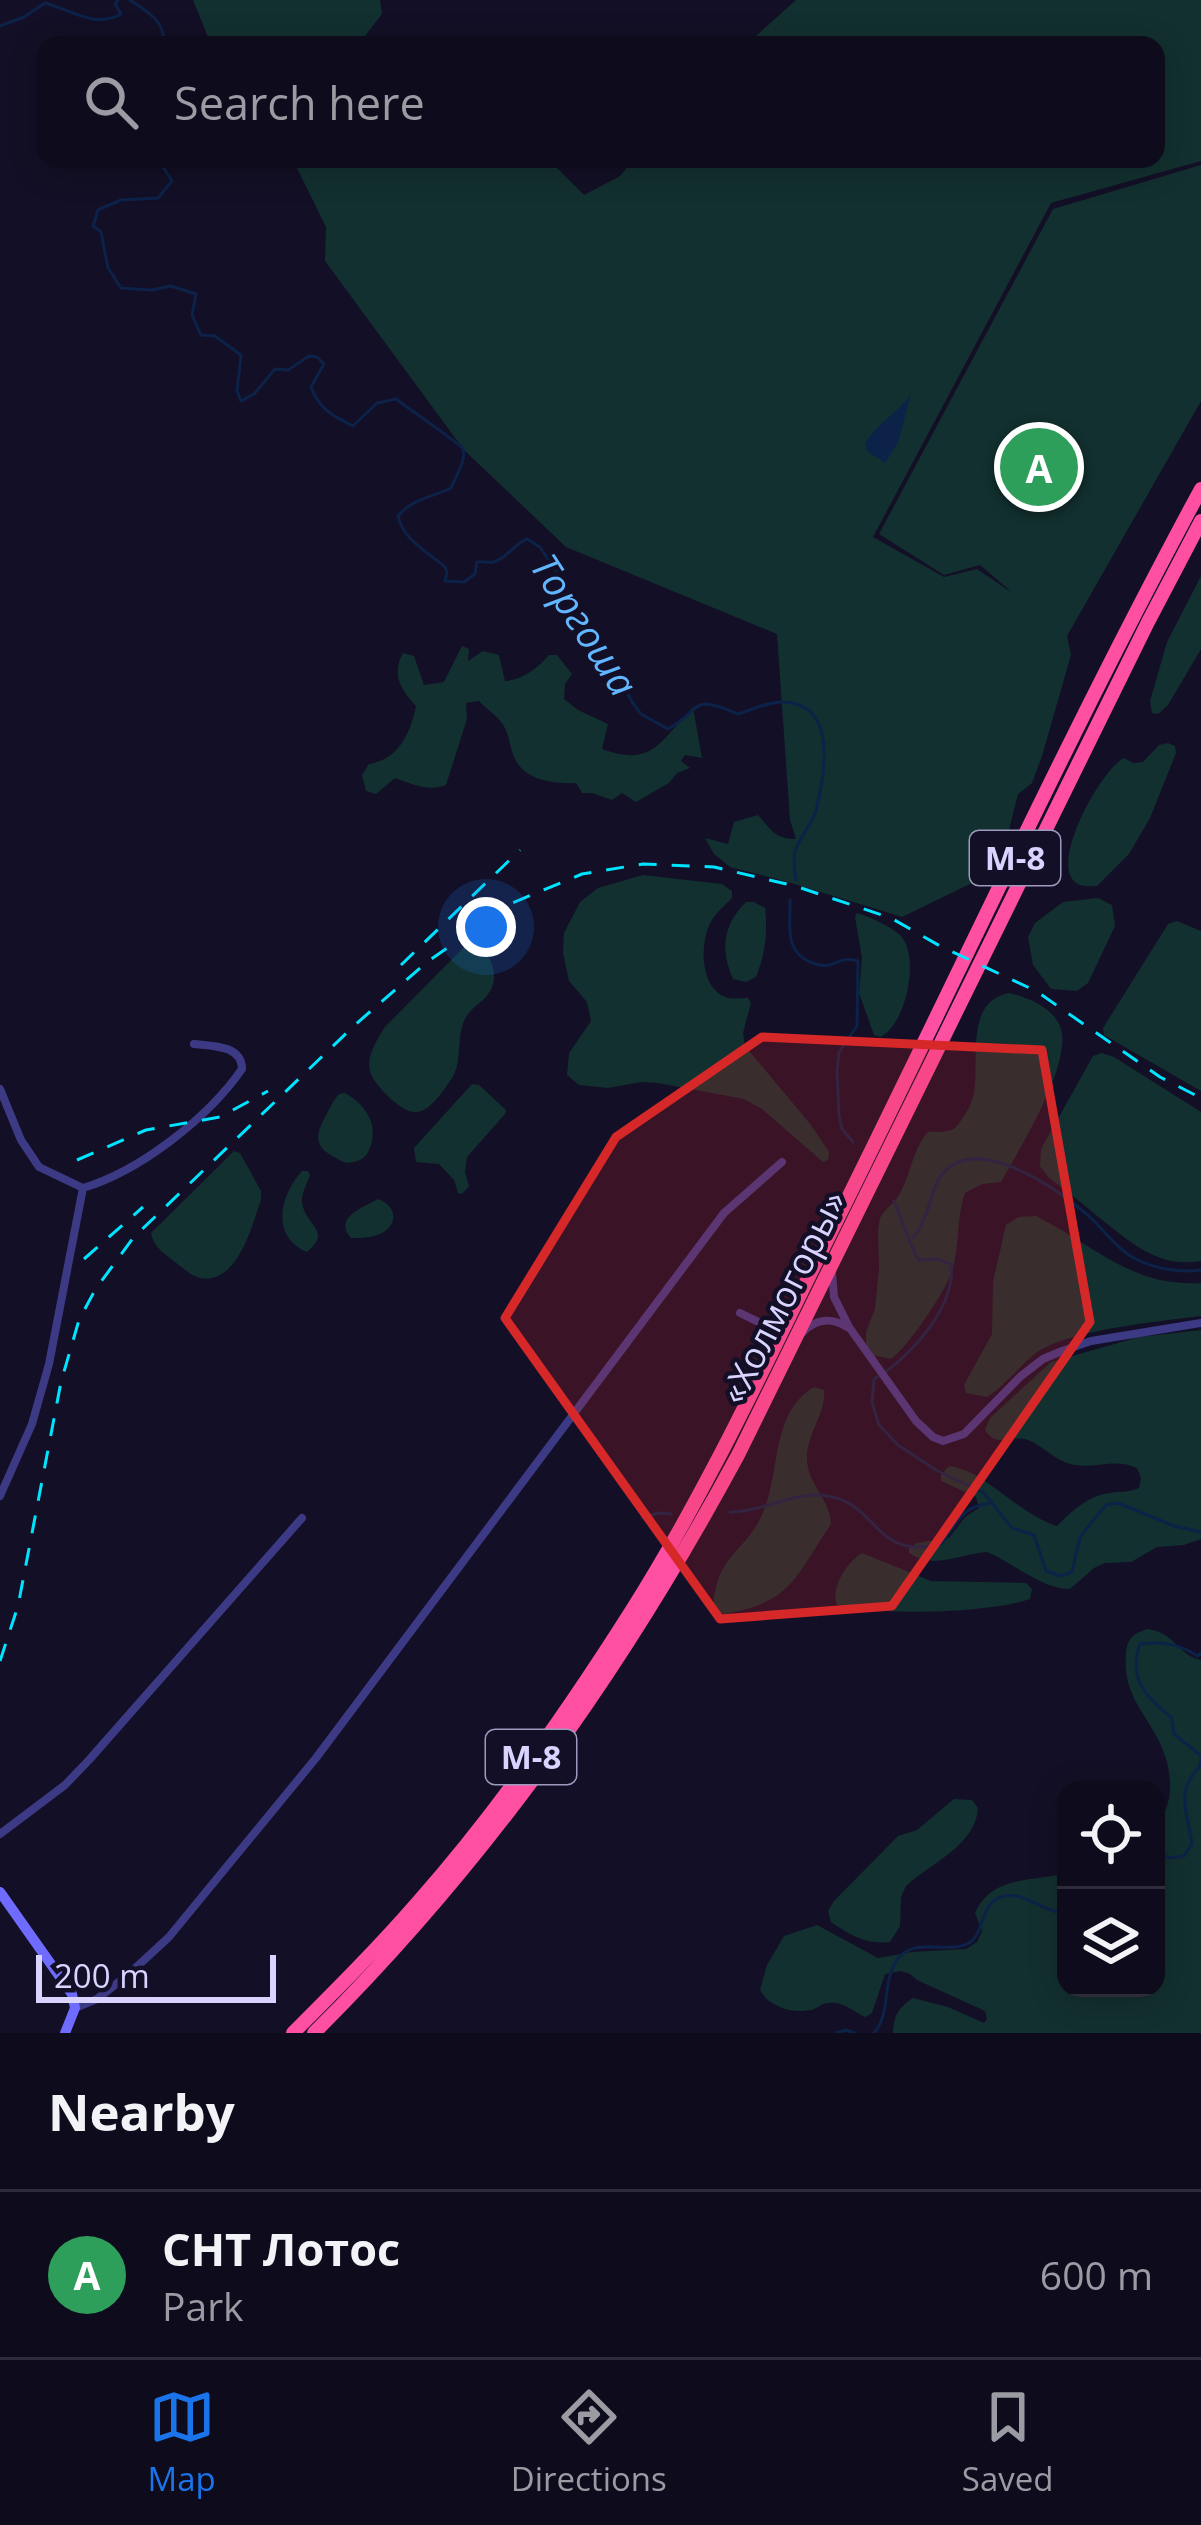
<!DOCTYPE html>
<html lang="en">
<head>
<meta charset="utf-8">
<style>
	body { margin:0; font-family:"Open Sans",sans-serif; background:#171425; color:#f1f3f6 }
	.controls { position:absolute; right:36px; bottom:36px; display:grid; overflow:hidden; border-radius:24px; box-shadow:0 6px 30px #0003 }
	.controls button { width:108px; height:108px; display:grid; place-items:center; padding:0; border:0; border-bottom:3px solid #2e2b3b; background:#0e0b1c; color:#f1f3f6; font:60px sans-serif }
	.scale { position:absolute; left:36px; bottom:30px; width:240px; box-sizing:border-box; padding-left:12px; border:6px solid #d9d4ff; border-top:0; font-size:33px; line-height:42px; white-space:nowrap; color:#d9d4ff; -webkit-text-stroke:9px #130f26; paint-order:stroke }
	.you { position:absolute; left:486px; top:927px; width:42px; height:42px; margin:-30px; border:9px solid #fff; border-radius:50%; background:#1a73e8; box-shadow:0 0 0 18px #1a73e833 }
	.badge { display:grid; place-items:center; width:78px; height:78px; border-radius:50%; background:#1a73e8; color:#fff; font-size:39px; font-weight:700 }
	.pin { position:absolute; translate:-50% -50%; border:6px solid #fff; box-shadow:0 3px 12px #0006 }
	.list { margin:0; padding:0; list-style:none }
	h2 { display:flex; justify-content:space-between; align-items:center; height:156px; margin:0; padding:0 48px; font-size:51px }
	h2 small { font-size:39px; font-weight:400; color:#9b9ba3 }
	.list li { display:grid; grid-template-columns:78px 1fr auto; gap:36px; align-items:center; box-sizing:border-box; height:168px; padding:0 48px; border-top:3px solid #2e2b3b }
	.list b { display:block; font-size:45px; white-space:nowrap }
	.list p { margin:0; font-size:39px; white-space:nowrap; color:#9b9ba3 }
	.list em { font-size:39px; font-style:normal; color:#9b9ba3 }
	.icon { flex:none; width:66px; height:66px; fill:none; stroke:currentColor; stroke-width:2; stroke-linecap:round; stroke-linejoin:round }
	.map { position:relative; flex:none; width:1201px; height:2033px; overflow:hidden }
	.search { position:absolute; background:#0e0b1c; box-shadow:0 6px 30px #0003; left:36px; right:36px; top:36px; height:132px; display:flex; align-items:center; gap:30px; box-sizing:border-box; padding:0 42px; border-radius:24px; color:#9b9ba3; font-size:45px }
	.sheet { height:324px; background:#0e0b1c }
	nav { display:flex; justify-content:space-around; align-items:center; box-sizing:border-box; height:168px; border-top:3px solid #2e2b3b; background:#0e0b1c; font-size:33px; color:#9b9ba3 }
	nav a { display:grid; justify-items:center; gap:6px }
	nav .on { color:#1a73e8 }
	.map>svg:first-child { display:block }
</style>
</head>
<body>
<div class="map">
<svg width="1201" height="2033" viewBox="0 0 1201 2033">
	<rect width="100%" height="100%" fill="#130f26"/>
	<path fill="#12302f" d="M 193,0 L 380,0 L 382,14 L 358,45 L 246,45 L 208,37 Z
		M 796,0 L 1201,0 L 1201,161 L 1051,203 L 873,537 L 944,577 L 977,569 L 1014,594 L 980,565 L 944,575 L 879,534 L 1053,209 L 1201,165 L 1201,401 L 1067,636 L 1071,655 L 1042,756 L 1032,783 L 1018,794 L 1009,830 L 972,883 L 902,917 L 788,882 L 730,867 L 714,854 L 705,838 L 728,844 L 734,822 L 758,815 C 771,829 774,839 796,839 L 790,820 L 777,634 L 566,547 L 464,450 L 325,261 L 326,227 L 294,162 L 298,159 L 548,159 L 584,195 L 620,176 L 634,159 L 1156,159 L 1156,45 L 746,45 Z
		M 1201,576 L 1201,649 L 1168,705 L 1158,714 L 1152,713 L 1150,701 L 1167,642 Z
		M 462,646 L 469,649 L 468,661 L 483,651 L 499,655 L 505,681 C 522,680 538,668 549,655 L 557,655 L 572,674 L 565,684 L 564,699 L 578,710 L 608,724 L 602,749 C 653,768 661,740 693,707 L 702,758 L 685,755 L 681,761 L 690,768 L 677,773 L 669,783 L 636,802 L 622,793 L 612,800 L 592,793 L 582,793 L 576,783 C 556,784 525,781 515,759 C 509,747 510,733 501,722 C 495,714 485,708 479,701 L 466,703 L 467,719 L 446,785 C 428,792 412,784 395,778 L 376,794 L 366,791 L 362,775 L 369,764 C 399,759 410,734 416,706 C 401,690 391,674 403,653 L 414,656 L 424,685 L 444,682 Z
		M 1168,743 L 1175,746 L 1176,753 L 1150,818 L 1129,854 L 1097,886 C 1092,886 1082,887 1078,884 C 1046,868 1101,769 1124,758 L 1133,763 L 1143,762 L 1159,745 Z
		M 643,875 L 722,884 L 732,891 L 732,898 C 725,905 717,912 712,920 C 699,941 699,990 728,998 C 734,999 741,998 748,998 L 751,1003 L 743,1033 L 745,1046 L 811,1125 L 829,1152 L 828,1160 L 823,1162 L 762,1109 L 744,1099 L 658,1083 L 641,1082 L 608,1088 L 579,1085 L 567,1075 L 569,1053 L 591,1021 L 587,1002 L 569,981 L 563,953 L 564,933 L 580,902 L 598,888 Z
		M 1098,898 L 1112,905 L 1115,926 L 1088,983 L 1077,991 L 1051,989 L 1033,965 L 1028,937 L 1035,923 L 1063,902 Z
		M 746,902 L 754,902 L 765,908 C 768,932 765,955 756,977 L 746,982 L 733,979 C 720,949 723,925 746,902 Z
		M 857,913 C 870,917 890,926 900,935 C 921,956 906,1026 880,1037 L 874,1035 L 859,993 L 862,958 L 855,917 Z
		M 1177,921 L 1201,931 L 1201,1091 L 1104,1035 L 1103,1028 L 1168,924 Z
		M 481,940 C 491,961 503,979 484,999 C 477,1005 469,1011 465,1019 C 455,1039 464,1063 450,1081 C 443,1091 430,1111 417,1112 C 407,1113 399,1105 392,1100 C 363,1072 363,1063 384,1028 L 470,941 Z
		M 1009,993 C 1026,997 1049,1006 1058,1022 C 1079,1055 1018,1151 1001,1182 L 982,1184 L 965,1193 C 956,1218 960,1246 952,1271 C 946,1291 908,1347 891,1359 L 872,1355 L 866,1348 L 866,1332 L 875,1309 L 879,1269 L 878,1230 L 880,1218 C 885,1208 894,1204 899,1195 C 911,1175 912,1150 928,1132 C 934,1131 941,1133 947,1131 C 955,1130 957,1126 962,1119 C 967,1112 972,1103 974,1093 C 980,1060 964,1002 1009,993 Z
		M 1102,1053 L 1114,1057 L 1201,1112 L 1201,1261 C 1157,1269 1128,1240 1096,1215 C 1081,1202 1065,1190 1049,1178 L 1040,1166 L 1041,1149 L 1093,1056 Z
		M 472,1084 L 479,1085 L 506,1110 L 505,1114 L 467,1157 L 465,1172 L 469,1186 L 462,1194 L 458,1193 L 454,1180 L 439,1164 L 416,1162 L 414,1148 Z
		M 345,1093 C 366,1105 380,1125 369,1150 C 366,1157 362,1160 354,1162 C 346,1164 343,1162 336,1158 C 316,1148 314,1138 324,1119 C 329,1110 332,1102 339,1094 Z
		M 234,1151 L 240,1153 L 261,1191 L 261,1200 C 252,1225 238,1285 200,1278 C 191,1276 183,1268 175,1262 C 164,1253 154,1248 151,1233 Z
		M 302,1171 L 308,1171 L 310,1175 C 307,1185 299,1196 303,1207 C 309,1227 331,1232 307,1252 C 271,1237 279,1196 302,1171 Z
		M 378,1199 C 394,1205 400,1220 384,1232 C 374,1238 361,1238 351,1238 C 333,1218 362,1208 378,1199 Z
		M 1036,1216 C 1094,1245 1131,1287 1201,1283 L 1201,1316 C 1162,1321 1067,1330 1036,1353 C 1019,1366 1006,1385 987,1397 L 966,1393 L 964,1385 L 992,1334 L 993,1282 L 1006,1225 L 1019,1217 Z
		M 1201,1330 L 1201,1539 L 1184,1545 L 1157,1547 L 1131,1562 L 1105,1563 L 1094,1568 L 1070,1589 C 1039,1588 1014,1563 987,1552 C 959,1554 935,1570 909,1553 L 909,1548 L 917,1543 L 949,1538 L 965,1517 L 979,1508 L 976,1497 L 941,1481 L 941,1475 L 949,1466 C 985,1470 1019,1515 1057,1526 C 1071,1512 1087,1496 1109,1493 C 1120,1491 1128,1493 1139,1488 L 1141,1478 L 1137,1468 C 1115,1457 1093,1470 1070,1464 C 1055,1460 1043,1446 1028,1440 C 1010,1434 997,1449 985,1430 L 990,1418 L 1051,1362 L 1139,1337 Z
		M 814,1387 L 824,1390 C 826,1414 807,1433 807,1458 C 807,1484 830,1498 831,1524 C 795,1577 792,1603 723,1614 L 713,1608 C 718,1552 741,1557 761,1517 C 782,1475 769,1414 814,1387 Z
		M 862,1553 L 931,1581 L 1026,1583 L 1032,1589 L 1030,1599 C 990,1613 878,1616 837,1605 C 830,1588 847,1562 862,1553 Z
		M 1148,1629 C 1176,1633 1177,1655 1201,1660 L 1201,2033 L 893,2033 C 894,2015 898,2008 913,1998 L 948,2007 L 984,2023 L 987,2019 L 985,2011 L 917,1980 L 910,1974 L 901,1971 L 885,1974 L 872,2013 L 865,2017 C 854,2012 843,2001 829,2003 C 821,2003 819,2008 811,2010 C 792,2014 769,2007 760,1990 L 767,1965 L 784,1936 L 817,1925 L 878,1958 L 912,1952 L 966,1949 L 977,1942 L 982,1931 L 975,1913 C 992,1875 1032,1882 1066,1873 L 1066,1988 L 1156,1988 L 1156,1814 L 1165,1811 C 1175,1790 1169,1760 1158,1739 C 1141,1708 1123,1692 1126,1654 C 1127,1638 1134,1633 1148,1629 Z
		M 954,1799 L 972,1800 L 978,1808 C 976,1845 931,1863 906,1886 L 901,1897 L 900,1926 L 890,1942 C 866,1945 850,1935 831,1922 L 828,1911 L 834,1901 L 898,1836 L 917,1830 Z"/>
	<path fill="#0c2248" d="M 911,394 L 898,443 L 885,463 L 867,451 L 865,444 C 875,425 898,413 911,394 Z"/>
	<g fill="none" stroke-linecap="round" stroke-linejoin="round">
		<path stroke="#0c2248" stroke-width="3" d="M 130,0 C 148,12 165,20 164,45
			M 0,26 L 24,17 L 45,3 C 72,10 94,29 121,14 L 115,4 L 118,0
			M 158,159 L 172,181 L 158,198 L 121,200 L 98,210 L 93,226 L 101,232 L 108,268 L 121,288 L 151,290 L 171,286 L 196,294 L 192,315 L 201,335 L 215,336 L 241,355 L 237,391 L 241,401 L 254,394 L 275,369 L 288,370 L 309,356 L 317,357 L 324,364 L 311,387 C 319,409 333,416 353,426 L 377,403 L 396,399 C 406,407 461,444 463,449 C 467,459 455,478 451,488 C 431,498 413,498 398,516 C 403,540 428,552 445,567 L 447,572 L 445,581 L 464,582 L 475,574 L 477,562 C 483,561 488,563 494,562 C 506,559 515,543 527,539 L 540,547 L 599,637 L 632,702 L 641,714 L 668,729 C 704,708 690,693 738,714 C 752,710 769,701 784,702 C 838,704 825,774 816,810 C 812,825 799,837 795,852 C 793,860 795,872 796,880
			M 790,900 C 791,924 783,950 810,962 C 815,964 823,967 829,965 C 844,961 841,957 858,961 L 857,1026 L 839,1052 L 837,1071 L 839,1116 L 842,1129 L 853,1142
			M 894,1201 C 901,1216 911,1250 919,1260 L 936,1259 L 951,1264 C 957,1306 909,1359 874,1379 L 872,1402 L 879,1425 L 898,1445 L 936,1470 L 984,1493 L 1012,1528 L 1034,1535 L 1046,1571 L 1061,1576 L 1072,1572 L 1080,1537 L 1106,1505 L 1118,1503 L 1174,1526 L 1201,1532
			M 913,1238 C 931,1216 930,1186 944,1172 C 979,1135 1053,1186 1083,1211 C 1102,1226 1116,1250 1138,1260 C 1156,1269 1182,1273 1201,1270
			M 730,1512 C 766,1512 798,1488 833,1497 C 880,1509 876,1560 941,1544 C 956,1525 962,1505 989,1504
			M 642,1518 L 658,1513 L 671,1514
			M 1156,1854 L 1171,1858 L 1184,1856 L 1192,1844 C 1187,1812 1175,1791 1200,1766 L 1201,1756 L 1174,1734 L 1172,1718 C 1146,1697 1127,1678 1140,1644 C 1162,1641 1179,1644 1198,1656 L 1201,1653
			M 836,2033 L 846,2030 L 855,2033
			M 874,2033 C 891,2013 882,1986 895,1963 C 910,1936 941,1953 965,1945 C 987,1937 977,1902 1004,1896 C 1026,1892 1044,1913 1066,1913"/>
		<path stroke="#3d3a85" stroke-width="8" d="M 0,1089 L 21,1140 L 39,1167 L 83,1188 C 140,1171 208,1118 242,1069 C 242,1045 212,1046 194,1044
			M 832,1273 L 834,1297 L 849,1327 L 916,1421 L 933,1437 L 943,1441 L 964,1434 L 1021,1376 L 1043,1359 L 1062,1351 L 1091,1341 L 1201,1323
			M 740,1313 L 781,1333
			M 802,1333 C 815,1319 831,1317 847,1327
			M 0,1496 L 32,1424 L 49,1364 L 83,1188
			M 0,1834 L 65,1785 L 89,1760 L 302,1518
			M 75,2008 L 97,1999 L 130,1973 L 169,1937 L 316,1758 L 724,1213 L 782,1162"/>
		<path stroke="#6f6bff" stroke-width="10" d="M 0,1892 L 72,1994 L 75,2008 L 65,2033"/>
		<path stroke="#ff4fa3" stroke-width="14" d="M 293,2033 C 336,1990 378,1948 418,1902 C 497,1813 568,1711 632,1610 C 709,1488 769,1356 834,1226 C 956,981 1070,731 1201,489
			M 314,2033 C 487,1861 623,1668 738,1455 L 1148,622 L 1201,521"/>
		<path stroke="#00e5ff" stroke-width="3" stroke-dasharray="18 15" stroke-linecap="butt" d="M 401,965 L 520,850
			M 77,1160 L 146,1130 L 220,1117 L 268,1091
			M 84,1259 L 143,1207
			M 0,1661 L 18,1606 L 61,1382 L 79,1320 L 95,1290 L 133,1238 L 356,1024 L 427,962 L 510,904 L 582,874 L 643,864 L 714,867 L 795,886 L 891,918 L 940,946 L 1036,991 L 1160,1077 L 1201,1098"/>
	</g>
	<path fill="#d62828" fill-opacity="0.2" stroke="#d62828" stroke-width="9" stroke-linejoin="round" d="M 762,1037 L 1042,1050 L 1090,1322 L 892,1606 L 720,1619 L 505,1318 L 616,1137 Z"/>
	<g text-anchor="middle" stroke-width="9" stroke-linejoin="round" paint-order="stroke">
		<g fill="#130f26" stroke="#9e99be" stroke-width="3">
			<rect x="970" y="831" width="90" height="54" rx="9"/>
			<rect x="486" y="1730" width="90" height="54" rx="9"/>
		</g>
		<g font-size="33" font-weight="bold" fill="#d9d4ff">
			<text x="1015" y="870">М-8</text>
			<text x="531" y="1769">М-8</text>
		</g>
		<g font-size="36" fill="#d9d4ff" stroke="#130f26">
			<text transform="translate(783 1297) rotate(-63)" y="13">«Холмогоры»</text>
		</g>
		<g font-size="39" font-style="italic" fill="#62b6ff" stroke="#130f26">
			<text transform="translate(584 625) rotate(57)" y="14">Торгоша</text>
		</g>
	</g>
</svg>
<div class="controls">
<button><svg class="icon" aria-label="locate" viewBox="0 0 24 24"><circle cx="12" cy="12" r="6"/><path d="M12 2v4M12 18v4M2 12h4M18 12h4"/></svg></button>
<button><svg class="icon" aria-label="layers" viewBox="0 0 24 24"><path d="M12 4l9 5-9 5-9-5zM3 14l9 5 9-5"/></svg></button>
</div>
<div class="scale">200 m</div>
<div class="you"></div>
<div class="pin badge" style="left:1039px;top:467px;background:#2e9e5b">A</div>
<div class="search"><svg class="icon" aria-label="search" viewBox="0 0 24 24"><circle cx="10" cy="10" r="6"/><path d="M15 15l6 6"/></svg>Search here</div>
</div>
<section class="sheet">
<h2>Nearby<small></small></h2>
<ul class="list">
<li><span class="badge" style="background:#2e9e5b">A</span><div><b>СНТ Лотос</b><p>Park</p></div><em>600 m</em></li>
</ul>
</section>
<nav>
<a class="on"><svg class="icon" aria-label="map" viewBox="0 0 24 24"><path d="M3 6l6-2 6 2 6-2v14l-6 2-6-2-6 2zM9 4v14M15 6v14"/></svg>Map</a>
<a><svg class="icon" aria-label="directions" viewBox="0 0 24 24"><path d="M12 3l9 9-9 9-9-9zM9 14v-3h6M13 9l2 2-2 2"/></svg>Directions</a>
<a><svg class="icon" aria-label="saved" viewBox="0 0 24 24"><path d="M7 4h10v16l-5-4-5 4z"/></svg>Saved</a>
</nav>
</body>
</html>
